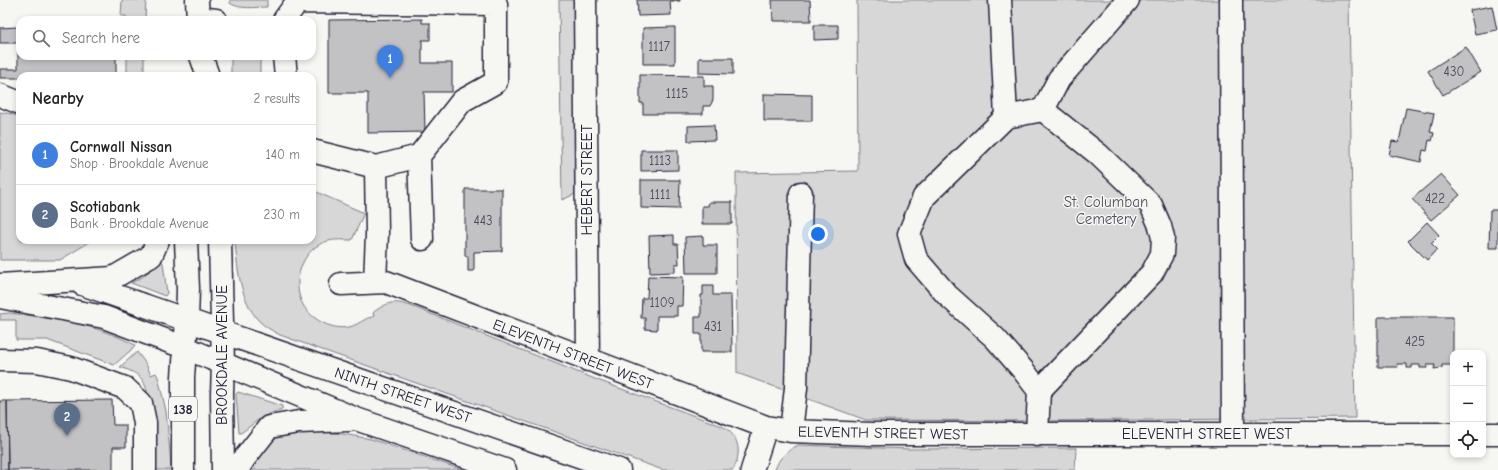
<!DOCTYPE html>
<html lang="en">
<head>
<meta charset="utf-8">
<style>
	body { margin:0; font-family:"Comic Neue",sans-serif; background:#f6f6f6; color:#222 }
	.controls { position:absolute; right:12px; bottom:12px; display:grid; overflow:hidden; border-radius:8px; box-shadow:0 2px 6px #0003 }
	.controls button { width:36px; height:36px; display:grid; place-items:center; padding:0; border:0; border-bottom:1px solid #e0e0e0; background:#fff; color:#222; font:20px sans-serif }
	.you { position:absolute; left:818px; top:234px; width:14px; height:14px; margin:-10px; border:3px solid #fff; border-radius:50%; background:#1a73e8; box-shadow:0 0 0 6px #1a73e833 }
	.badge { display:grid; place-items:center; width:26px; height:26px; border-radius:50%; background:#b45309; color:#fff; font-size:13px; font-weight:700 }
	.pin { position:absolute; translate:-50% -33px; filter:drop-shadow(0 1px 2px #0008) }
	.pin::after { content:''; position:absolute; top:21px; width:14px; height:12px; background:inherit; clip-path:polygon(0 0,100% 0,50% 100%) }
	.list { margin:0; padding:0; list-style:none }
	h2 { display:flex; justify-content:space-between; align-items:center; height:52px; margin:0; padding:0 16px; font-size:17px }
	h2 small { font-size:13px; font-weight:400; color:#767676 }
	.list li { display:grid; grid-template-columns:26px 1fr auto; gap:12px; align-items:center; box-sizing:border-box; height:60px; padding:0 16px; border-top:1px solid #e0e0e0 }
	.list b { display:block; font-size:15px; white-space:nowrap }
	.list p { margin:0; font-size:13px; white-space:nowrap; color:#767676 }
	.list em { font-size:13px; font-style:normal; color:#767676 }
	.icon { flex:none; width:22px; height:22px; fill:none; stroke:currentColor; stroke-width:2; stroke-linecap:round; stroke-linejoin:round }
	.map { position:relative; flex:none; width:1498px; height:470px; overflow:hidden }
	.search { position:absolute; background:#fff; box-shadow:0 2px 6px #0003; left:16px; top:16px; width:300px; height:44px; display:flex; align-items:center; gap:10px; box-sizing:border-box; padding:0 14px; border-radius:12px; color:#767676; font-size:15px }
	.panel { position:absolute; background:#fff; box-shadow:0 2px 6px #0003; left:16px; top:72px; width:300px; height:172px; border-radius:12px }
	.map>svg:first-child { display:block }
</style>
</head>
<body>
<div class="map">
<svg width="1498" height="470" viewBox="0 0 1498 470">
	<rect width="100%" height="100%" fill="#f6f6f2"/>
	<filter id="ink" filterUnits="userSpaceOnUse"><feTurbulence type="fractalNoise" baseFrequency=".025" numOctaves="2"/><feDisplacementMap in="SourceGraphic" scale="8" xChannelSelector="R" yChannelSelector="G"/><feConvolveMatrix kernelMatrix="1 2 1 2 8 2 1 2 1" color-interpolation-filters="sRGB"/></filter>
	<g filter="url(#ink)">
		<path fill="#d7d7d7" stroke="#7c7c89" d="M 122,0 L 146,0 L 145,20 L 126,20 L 126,16 L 121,16 Z
			M 230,0 L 267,0 L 267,7 C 255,7 240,10 230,3 Z
			M 559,0 L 574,0 L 575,194 L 562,200 Z
			M 857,0 L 1349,0 L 1355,418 L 1039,421 L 866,420 L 737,373 L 736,173 L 858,171 Z
			M 127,56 L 144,56 L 144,76 L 127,76 Z
			M 231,56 L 260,56 L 260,76 L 231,76 Z
			M 0,112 L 12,114 L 20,117 L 20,240 L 93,240 L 60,260 L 0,260 Z
			M 312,190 L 364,213 L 352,240 C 344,240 335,239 328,241 C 304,247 293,277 300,298 C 306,317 330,331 349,327 C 355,326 360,322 366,319 C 369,317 371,318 374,316 L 373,313 L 375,311 C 390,301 394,301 411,306 L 600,381 L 722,426 C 740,436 742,453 733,470 L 663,470 L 280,335 C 273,331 265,327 259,321 C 240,300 237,267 235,240 L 312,240 Z
			M 162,261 L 163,263 L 167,293 L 165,296 L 131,283 L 142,277 Z
			M 9,313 C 53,318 96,324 135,345 L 131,350 L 114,365 L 47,340 L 16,340 L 16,320 L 0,320 L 0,314 Z
			M 137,352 L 146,364 L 151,375 L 156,373 L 158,377 L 166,411 L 170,453 L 171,470 L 149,470 L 148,395 C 144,376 137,373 120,367 Z
			M 238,392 L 282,406 L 282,409 L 262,417 L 241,433 L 239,433 L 236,394 Z
			M 303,430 L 343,434 L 371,439 L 463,470 L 250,470 C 261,443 276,436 303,430 Z
			M 798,445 L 911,449 L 1076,448 L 1075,470 L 775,470 C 779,457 786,452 798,445 Z"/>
		<path fill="#c2c2c4" stroke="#22223b" d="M 637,0 L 680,0 L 680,1 L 670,1 L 671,15 L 638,16 Z
			M 772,0 L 810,0 L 811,21 L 773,21 Z
			M 1492,6 L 1497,30 L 1475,34 L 1470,10 Z
			M 422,19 L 422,23 L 430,23 L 430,40 L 422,40 L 422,63 L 452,63 L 452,92 L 424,92 L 425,132 L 368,133 L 368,93 L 329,93 L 329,20 Z
			M 814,25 L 838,25 L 838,39 L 814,40 Z
			M 18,27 L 18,29 L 20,29 L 20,56 L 116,56 L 116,76 L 20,76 L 20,78 L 0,78 L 0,69 L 18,69 L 18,43 L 0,43 L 0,28 Z
			M 675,27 L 675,64 L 643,64 L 643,28 Z
			M 1466,47 L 1481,72 L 1443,95 L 1428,71 Z
			M 699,58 L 733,58 L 733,74 L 699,73 Z
			M 640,75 L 704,76 L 704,86 L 713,86 L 713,100 L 710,106 L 703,106 L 703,114 L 643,114 L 643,103 L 640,103 Z
			M 764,94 L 812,95 L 812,121 L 764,121 Z
			M 1406,108 L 1434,113 L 1430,132 L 1434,133 L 1432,141 L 1429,140 L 1427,151 L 1423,150 L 1421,162 L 1389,155 L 1392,141 L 1399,142 Z
			M 714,125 L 715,140 L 688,141 L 688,126 Z
			M 641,150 L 678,150 L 678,170 L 641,171 Z
			M 1441,174 L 1460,195 L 1431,220 L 1412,199 Z
			M 641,180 L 680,180 L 679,209 L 641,208 Z
			M 465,189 L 502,189 L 502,251 L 474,252 L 474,271 L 468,271 L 468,256 L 465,256 Z
			M 709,202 L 732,202 L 732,224 L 702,224 L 702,206 L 708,206 Z
			M 1490,210 L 1498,210 L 1498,248 L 1489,248 Z
			M 1427,222 L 1439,235 L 1431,243 L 1437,249 L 1427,260 L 1408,241 Z
			M 674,235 L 674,244 L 678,244 L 679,264 L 675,264 L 675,272 L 650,273 L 649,236 Z
			M 703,236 L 703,245 L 717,245 L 717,273 L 686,273 L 685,237 Z
			M 648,276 L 683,277 L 682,306 L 677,306 L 677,316 L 657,316 L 657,330 L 645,329 L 645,318 L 641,318 L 642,298 L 647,298 Z
			M 703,286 L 713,286 L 713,295 L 731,295 L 732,352 L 701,352 L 701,334 L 695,334 L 695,317 L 701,317 L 701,295 L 703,295 Z
			M 1378,317 L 1453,317 L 1453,365 L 1442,365 L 1442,368 L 1434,369 L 1435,365 L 1427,365 L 1427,368 L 1420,368 L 1420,365 L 1412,365 L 1412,368 L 1407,368 L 1407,364 L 1397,364 L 1398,367 L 1378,367 Z
			M 112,400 L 113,425 L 126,425 L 126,447 L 113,447 L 113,470 L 8,470 L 7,401 Z
			M 0,401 L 7,401 L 8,470 L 0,470 Z"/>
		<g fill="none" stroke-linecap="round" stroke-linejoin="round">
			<defs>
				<path id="minor" d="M 585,0 L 588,360
					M 1000,0 L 1006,117
					M 1231,0 L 1233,434
					M 198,18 L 216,20
					M 284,20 L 297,2 L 496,4 L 496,82 L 462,101 L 419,156 L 422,239
					M 284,56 L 286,76
					M 0,95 L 20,103
					M 1043,110 L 1059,79 L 1128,0
					M 312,151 L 376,167 L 377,234 L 375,282
					M 376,167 L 419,156
					M 82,284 L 187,320
					M 341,284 L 386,282 L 766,427 L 791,431 L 872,434 L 1453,434
					M 0,285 L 113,278 L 151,256 L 158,240
					M 0,297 L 104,317 L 186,348
					M 0,360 L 37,361 L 71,368 L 125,388 L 141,403 L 145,423 L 145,470
					M 791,431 L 796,388 L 801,193
					M 1483,434 L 1498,434
					M 1037,435 L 1039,391 L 1152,273 L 1162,254 L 1163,238 L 1160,226 L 1151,205 L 1098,154 L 1043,110 L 1006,117 L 924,197 L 909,234 L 916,259 L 947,295 L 995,338 L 1023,370 L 1039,391
					M 752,470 L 766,427"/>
				<path id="major" d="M 197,0 L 198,20
					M 201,56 L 208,76
					M 220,240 L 223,364 L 222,394 L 223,470
					M 187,320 L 619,470
					M 186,348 L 356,419 L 505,470
					M 183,470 L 183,377 L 187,320 L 188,289 L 186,240
					M 237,470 L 244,459 L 269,427 L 299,422 L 349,420"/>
			</defs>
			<use href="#minor" stroke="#22223b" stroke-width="25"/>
			<use href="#major" stroke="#22223b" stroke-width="25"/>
			<use href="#minor" stroke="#f6f6f2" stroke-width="22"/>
			<use href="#major" stroke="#f6f6f2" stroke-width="22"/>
		</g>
	</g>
	<g text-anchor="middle" stroke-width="3" stroke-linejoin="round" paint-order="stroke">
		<g font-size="13" fill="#4a4a5d">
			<text x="659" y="51">1117</text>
			<text x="1454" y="76">430</text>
			<text x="677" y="98">1115</text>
			<text x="660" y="165">1113</text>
			<text x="660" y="199">1111</text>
			<text x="1435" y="203">422</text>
			<text x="483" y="225">443</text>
			<text x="662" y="307">1109</text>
			<text x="713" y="331">431</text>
			<text x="1415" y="346">425</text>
		</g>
		<rect fill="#f6f6f2" stroke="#626272" stroke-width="1" x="169" y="397" width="28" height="24" rx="3"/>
		<g font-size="14" font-weight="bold" fill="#22223b">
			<text x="183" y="414">138</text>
		</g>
		<g font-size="15" fill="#22223b" stroke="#f6f6f2">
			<text transform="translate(587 180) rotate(-90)" y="5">HEBERT STREET</text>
			<text transform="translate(573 354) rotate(21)" y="5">ELEVENTH STREET WEST</text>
			<text transform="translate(222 355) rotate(-90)" y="5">BROOKDALE AVENUE</text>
			<text transform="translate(403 395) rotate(19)" y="5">NINTH STREET WEST</text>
			<text transform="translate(883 433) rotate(1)" y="5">ELEVENTH STREET WEST</text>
			<text x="1207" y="439">ELEVENTH STREET WEST</text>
		</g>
		<g font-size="15" fill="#4f4f62" stroke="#f6f6f2">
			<text x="1106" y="207">St. Columban<tspan x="1106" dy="17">Cemetery</tspan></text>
		</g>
	</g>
</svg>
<div class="controls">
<button>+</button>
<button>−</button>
<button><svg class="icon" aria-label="locate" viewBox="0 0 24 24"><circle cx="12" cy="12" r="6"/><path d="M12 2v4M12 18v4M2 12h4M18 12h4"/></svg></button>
</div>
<div class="you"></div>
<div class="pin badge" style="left:390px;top:78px;background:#3f7fe0">1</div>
<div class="pin badge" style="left:67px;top:436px;background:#5c6f8a">2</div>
<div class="search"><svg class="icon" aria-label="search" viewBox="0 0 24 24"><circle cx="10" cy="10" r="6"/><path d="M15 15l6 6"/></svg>Search here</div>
<section class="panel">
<h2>Nearby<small>2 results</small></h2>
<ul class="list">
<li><span class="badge" style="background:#3f7fe0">1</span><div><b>Cornwall Nissan</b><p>Shop · Brookdale Avenue</p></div><em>140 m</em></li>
<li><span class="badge" style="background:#5c6f8a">2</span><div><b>Scotiabank</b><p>Bank · Brookdale Avenue</p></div><em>230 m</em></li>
</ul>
</section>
</div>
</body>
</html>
